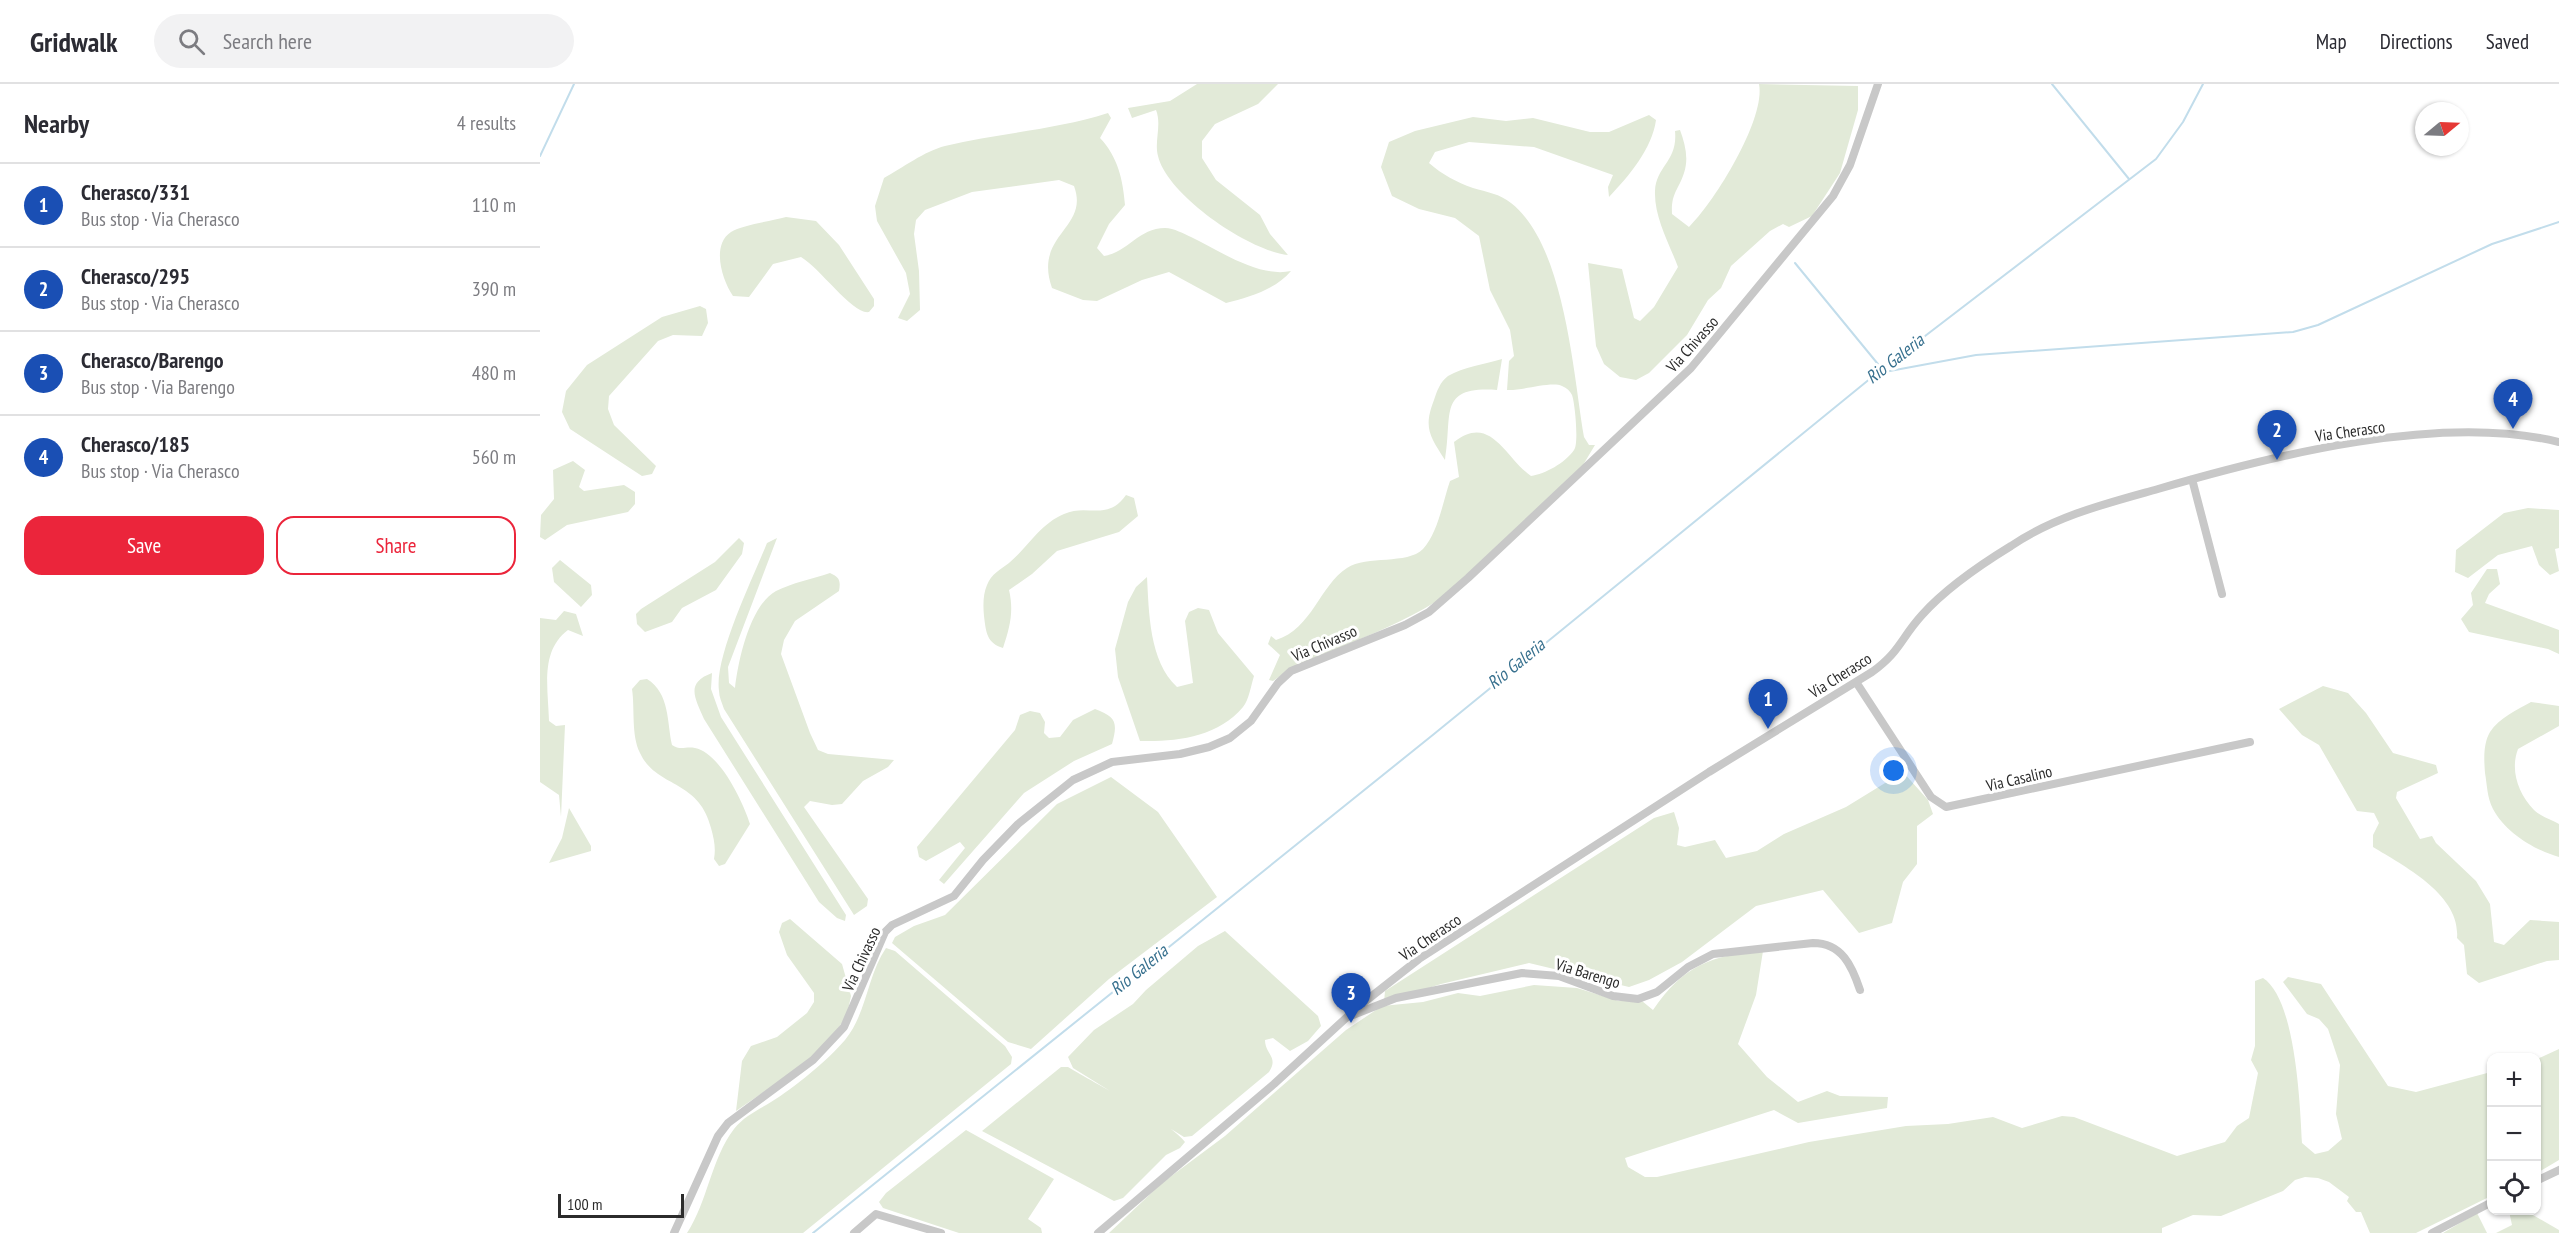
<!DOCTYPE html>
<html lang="en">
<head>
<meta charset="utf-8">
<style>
	body { margin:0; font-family:"PT Sans Narrow",sans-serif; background:#f2f2f3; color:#2b2b33 }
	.controls { position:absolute; right:18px; bottom:18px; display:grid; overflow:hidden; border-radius:12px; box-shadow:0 2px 4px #0004 }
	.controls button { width:54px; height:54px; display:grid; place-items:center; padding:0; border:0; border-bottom:2px solid #e1e1e2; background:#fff; color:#2b2b33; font:30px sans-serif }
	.compass { position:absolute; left:1875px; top:18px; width:54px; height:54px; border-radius:50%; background:#fff; box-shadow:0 2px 4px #0004; rotate:71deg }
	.scale { position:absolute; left:18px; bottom:15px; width:126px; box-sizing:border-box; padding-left:6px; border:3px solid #2b2b2b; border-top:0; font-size:16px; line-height:21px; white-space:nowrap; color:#2b2b2b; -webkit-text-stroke:4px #fff; paint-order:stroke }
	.you { position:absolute; left:1354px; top:687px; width:21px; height:21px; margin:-15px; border:4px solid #fff; border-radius:50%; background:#1a73e8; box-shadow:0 0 0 9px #1a73e833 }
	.badge { display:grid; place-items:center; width:39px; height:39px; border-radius:50%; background:#eb253b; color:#fff; font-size:20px; font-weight:700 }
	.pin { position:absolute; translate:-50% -50px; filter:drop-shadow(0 2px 3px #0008) }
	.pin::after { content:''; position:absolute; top:32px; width:21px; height:18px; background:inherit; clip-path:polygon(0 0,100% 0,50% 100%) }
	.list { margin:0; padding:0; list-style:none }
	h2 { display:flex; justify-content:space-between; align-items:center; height:78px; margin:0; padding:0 24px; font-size:26px }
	h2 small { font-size:20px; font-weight:400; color:#7c7c81 }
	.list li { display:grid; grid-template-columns:39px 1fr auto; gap:18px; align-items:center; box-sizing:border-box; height:84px; padding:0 24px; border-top:2px solid #e1e1e2 }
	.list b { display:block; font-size:22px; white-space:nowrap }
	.list p { margin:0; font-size:20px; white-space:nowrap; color:#7c7c81 }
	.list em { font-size:20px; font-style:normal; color:#7c7c81 }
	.actions { display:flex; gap:12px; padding:18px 24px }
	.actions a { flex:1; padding:14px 0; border:2px solid #eb253b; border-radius:18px; text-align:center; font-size:21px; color:#eb253b }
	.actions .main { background:#eb253b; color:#fff }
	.icon { flex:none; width:33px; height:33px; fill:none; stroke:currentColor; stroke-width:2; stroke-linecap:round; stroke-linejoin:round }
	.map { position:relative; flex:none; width:2019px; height:1149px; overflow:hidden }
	header { display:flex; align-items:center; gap:36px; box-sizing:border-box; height:84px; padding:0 30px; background:#fff; border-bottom:2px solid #e1e1e2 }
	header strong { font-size:28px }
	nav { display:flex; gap:33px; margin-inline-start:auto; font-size:21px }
	.search { width:420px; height:54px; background:#f2f2f3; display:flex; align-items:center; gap:15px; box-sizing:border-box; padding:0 21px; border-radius:33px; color:#7c7c81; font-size:22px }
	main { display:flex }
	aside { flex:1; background:#fff }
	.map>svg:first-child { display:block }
</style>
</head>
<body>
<header>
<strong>Gridwalk</strong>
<div class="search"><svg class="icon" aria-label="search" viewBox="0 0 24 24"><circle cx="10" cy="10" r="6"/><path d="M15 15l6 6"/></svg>Search here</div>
<nav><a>Map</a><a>Directions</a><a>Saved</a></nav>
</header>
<main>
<aside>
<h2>Nearby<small>4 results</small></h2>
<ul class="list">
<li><span class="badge" style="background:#1a4fb4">1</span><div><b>Cherasco/331</b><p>Bus stop · Via Cherasco</p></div><em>110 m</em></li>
<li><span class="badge" style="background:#1a4fb4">2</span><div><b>Cherasco/295</b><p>Bus stop · Via Cherasco</p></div><em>390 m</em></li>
<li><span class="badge" style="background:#1a4fb4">3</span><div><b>Cherasco/Barengo</b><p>Bus stop · Via Barengo</p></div><em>480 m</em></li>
<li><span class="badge" style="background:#1a4fb4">4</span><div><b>Cherasco/185</b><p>Bus stop · Via Cherasco</p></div><em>560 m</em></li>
</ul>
<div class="actions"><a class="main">Save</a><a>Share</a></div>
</aside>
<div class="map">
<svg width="2019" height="1149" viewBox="0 0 2019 1149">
	<rect width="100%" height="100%" fill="#fff"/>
	<path fill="#e2ead8" d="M 657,0 L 738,0 L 718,20 L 675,40 L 662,57 L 662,74 L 676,96 L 720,131 L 730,150 L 748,171 C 709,167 627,111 618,72 C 614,57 622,41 616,26 L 592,34 L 588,24 L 630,17 Z
		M 1219,0 L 1318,2 L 1318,26 L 1300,89 L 1272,132 L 1249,143 L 1243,140 L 1230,147 L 1191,182 L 1181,204 L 1168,216 L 1147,251 L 1109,289 L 1096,296 L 1080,293 L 1064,280 L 1056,262 L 1048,179 L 1082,185 L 1094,234 L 1100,237 L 1114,223 L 1138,183 C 1129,159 1114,133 1115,107 C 1116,82 1138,77 1135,47 L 1140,46 C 1145,60 1149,74 1144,89 C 1138,107 1131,109 1132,130 L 1149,143 C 1174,119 1226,35 1219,0 Z
		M 568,29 L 571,34 L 560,54 C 578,73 583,96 585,121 L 569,140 L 557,164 L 564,172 C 588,168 599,144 625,144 C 634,144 644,150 651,153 C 680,167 719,194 751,187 C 735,206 709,213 686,219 L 629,188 L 602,196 L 557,217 L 543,216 L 512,204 C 493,150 550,145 534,102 L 519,96 L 432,108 L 385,126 L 376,136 L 374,150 L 379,187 L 380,226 L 367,237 L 358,234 L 370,210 L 366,189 L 337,137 L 335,122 L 344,94 C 362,84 385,67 405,62 C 459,49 515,46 568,29 Z
		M 1109,31 L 1116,36 C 1112,65 1089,92 1069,113 L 1068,103 L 1073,91 L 994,63 L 929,58 L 895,68 L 889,79 C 903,91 916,98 933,104 C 947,108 960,110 971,119 C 1025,161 1033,289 1044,353 L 1049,361 L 1055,361 L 1043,381 L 906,511 C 877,531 844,545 811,559 C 783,571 758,578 733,597 L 729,596 L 740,571 L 728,560 L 731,552 L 736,556 C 772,545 780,501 807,484 C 827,471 867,481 883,465 C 898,449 903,417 910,397 L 919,393 L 914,358 C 951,329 965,374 991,392 C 1005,390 1025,379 1034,366 C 1039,360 1035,319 1032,311 C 1030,307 1027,304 1022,302 C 1011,297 982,307 967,306 L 969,277 L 974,272 L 970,246 L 950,206 L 939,152 L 915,134 L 879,125 L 852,112 L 841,83 L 849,58 L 875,47 L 933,33 L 966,37 L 993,34 L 1050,48 L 1069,48 Z
		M 246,133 L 276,137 L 299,161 L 334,215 L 334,222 L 329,228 C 313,231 280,184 261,173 L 233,180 L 209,213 L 193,212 C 182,196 171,161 191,148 C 202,141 232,137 246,133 Z
		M 160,222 L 166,225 L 168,239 L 162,252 L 133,251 L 118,257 L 69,312 L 68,325 L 74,341 L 116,382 L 112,390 L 102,392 L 30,345 L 22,328 L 26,307 L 47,281 L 122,233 Z
		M 962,275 L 957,306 C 897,302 913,330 905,376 C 890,352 883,344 894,316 C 897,307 900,298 908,292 C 923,283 946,280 962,275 Z
		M 33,377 L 45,386 L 39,403 L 44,407 L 84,401 L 95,408 L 95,420 L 88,428 L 27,441 L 5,456 L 0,453 L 1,431 L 14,415 L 13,386 Z
		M 586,411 L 594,414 L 598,432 L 579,448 L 517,467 L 492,490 L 469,506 C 474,527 470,543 463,564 C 447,559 446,549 444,532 C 443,522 443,510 447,501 C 451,490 461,485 469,479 C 488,463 500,440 524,430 C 547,419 567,438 586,411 Z
		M 1988,424 L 2019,426 L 2019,464 L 2015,465 L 2019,487 L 2010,491 L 1999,481 L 1992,462 L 1958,471 L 1928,494 L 1915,488 L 1916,466 L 1964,429 Z
		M 199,454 L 204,459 L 202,470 L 176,506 L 142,524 L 132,538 L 105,548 L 97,540 L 96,530 L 101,525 L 175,478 Z
		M 237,454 L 188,583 L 189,599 L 195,604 C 198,577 210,521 236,507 C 252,499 272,495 290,489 C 299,493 301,496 299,507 L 255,537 L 244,556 L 241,570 L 270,649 L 278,666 L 288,670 L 354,676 L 348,683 L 323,697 L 302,720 L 292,721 L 270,717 L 264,723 L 328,815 L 327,822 L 314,831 L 184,625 C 182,619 179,613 179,607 C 174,573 214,492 227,459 Z
		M 20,476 L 51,501 L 52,511 L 41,523 L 14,498 L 12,484 Z
		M 1947,485 L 1957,485 L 1960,500 L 1949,510 L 1945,519 L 2019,546 L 2019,570 L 2008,565 L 1929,548 L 1921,535 L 1933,521 L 1931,509 Z
		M 607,493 C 609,528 609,577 637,603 L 653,599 L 645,537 L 649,528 L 658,524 L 669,526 L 678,549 L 714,592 C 711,601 709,616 703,623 C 678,653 636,658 600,657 L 578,593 L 575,565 L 588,518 L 596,503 Z
		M 24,527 L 36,530 L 43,552 L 28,546 C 0,567 8,603 9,637 L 16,642 L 25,641 L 21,733 L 19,711 L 0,698 L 0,534 L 16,536 Z
		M 172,589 L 171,605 L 181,633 L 306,831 L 305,837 L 297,834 L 279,818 L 164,635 C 155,614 145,599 172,589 Z
		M 107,595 C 130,609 127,639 132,661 C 141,667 145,662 155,664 C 180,669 203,718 210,740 L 185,780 L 179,782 L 174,775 C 176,764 174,755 171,744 C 159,695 116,704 100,669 C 91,651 95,625 92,605 L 100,596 Z
		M 1783,602 L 1808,609 L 1826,629 L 1853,669 L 1896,681 L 1898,689 L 1857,708 L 1856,714 L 1880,755 L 1892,752 L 1896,759 L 1936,797 L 1950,820 L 1954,858 L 1964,861 L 1990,836 L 2019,838 L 2019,876 L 2007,877 L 1939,899 L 1927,890 L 1924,861 L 1917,854 C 1921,811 1864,782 1833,763 L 1833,751 L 1839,739 L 1834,729 L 1817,727 L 1779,661 L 1762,651 L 1739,625 Z
		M 1991,618 L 2019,622 L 2019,642 L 1978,665 C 1970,686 1978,709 1994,726 C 2000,732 2012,736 2019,740 L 2019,773 C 1994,766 1965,748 1953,725 C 1947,714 1947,700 1945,689 C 1944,676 1943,660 1950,648 C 1959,634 1977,626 1991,618 Z
		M 555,625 C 576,633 578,638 572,660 L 534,677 L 484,709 L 404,800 L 399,796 L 425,764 L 420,758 L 386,777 L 379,773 L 377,763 L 475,646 L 480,631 L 490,627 L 500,629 L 505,638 L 504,649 L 509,654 L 520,653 L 533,636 Z
		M 1363,688 L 1388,716 L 1393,730 L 1377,742 L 1377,780 L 1363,798 L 1352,839 L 1319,849 L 1283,806 L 1216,822 L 1142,878 L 1109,896 L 1089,903 L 989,879 L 901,900 L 844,918 L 845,907 L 1114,734 L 1134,728 L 1139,744 L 1137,761 L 1145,763 L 1175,756 L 1186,774 L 1217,767 L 1244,750 L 1306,723 Z
		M 571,693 L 618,728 L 677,813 L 569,895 L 491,965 L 468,958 L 352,859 L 355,853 L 374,842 L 405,831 L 517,720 Z
		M 29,724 L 51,762 L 51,767 L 9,779 L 22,754 Z
		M 250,835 L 302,880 L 311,912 L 307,931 L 291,955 L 269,977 L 196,1027 L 202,977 L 211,962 L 237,953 L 267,929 L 274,918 L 274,909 L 247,871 L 239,848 L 242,839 Z
		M 685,847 L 778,932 L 781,942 L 768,957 L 750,967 L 733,954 L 725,956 C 725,970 739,973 729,988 L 652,1052 L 644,1053 L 533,984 L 528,973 L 554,946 L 593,920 L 606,906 L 658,862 Z
		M 346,864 L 355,867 L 465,962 L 472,973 L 471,980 L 263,1149 L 147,1149 C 168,1117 171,1075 194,1045 C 204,1032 218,1026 231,1018 C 254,1004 288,976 305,956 C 327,929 327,892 346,864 Z
		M 1223,867 L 1216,911 L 1198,960 L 1227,993 L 1258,1018 L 1287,1007 L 1300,1012 L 1348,1013 L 1347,1024 L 1258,1039 L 1234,1026 L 1085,1074 L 1088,1083 L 1105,1093 L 1117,1093 L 1269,1058 L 1366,1042 L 1408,1040 L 1453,1033 L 1482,1044 L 1522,1032 L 1534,1033 L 1637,1072 L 1685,1058 L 1697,1042 L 1709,1034 L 1718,989 L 1711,976 L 1715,962 L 1715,897 L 1723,894 C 1756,915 1760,1021 1762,1059 L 1775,1070 L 1788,1067 L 1802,1055 L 1796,1030 L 1800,981 L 1788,945 L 1779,935 L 1767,930 L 1743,898 L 1748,893 L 1781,900 L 1848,1002 L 1876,1008 L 1951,988 L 1951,1112 L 1876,1149 L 1830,1149 L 1821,1128 L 1816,1128 L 1807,1117 L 1809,1113 L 1789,1098 L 1778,1094 L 1765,1093 L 1755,1096 L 1743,1107 L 1681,1132 L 1653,1131 L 1622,1144 L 1622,1149 L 569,1149 L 622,1099 L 685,1052 L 806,946 L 842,922 L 883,918 L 918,909 L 940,912 L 994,901 L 1037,904 L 1079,917 L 1102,917 L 1113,926 C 1143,882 1171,871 1223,867 Z
		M 2019,965 L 2019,1076 L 1997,1089 L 1997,975 Z
		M 521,983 L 528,983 C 554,999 631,1038 645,1058 L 640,1064 L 626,1071 L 583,1114 L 574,1117 L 442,1047 Z
		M 426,1046 L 514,1095 L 488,1135 L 501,1144 L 502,1149 L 419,1149 L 343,1124 L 339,1118 L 346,1109 Z
		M 1969,1127 L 1986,1127 L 2019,1146 L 2019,1149 L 1956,1149 L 1972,1141 Z
		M 1937,1129 L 1947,1149 L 1903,1149 Z"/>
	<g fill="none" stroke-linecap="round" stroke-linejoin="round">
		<path stroke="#c2ddeb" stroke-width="2" d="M 1512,0 L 1589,95
			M 0,72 L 34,0
			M 1255,179 L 1342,285
			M 1339,289 L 1436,271 L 1753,248 L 1778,241 L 1952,160 L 2019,138
			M 273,1149 L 894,650 L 1342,285 L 1616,75 L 1643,38 L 1663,0"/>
		<path stroke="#c8c8c8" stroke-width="8" d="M 1652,395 L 1682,510
			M 1316,598 L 1391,713 L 1406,723 L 1710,658
			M 813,931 L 856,914 L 982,889 L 1019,892 L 1073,912 L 1098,915 L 1117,908 L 1148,883 L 1173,870 L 1273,859 C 1302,859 1312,882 1320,906
			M 1996,1097 L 2019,1086
			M 134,1149 L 178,1052 L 188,1039 L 273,976 L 304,943 L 345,848 L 352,841 L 414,812 L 443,776 L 478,740 L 533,696 L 572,678 L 640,670 L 669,663 L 690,654 L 711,637 L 738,599 L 751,587 L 865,541 L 889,528 L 928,494 L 1151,284 L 1293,112 L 1310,81 L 1338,0
			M 314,1149 L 336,1130 L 401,1149
			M 558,1149 L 734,1000 L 818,923 L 879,875 L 1169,688 L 1332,588 C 1360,568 1361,554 1382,531 C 1406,504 1440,481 1471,462 C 1515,432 1568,419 1618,405 C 1734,371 1900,329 2019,358
			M 1892,1149 L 1952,1118"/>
	</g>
	<g text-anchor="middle" stroke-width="6" stroke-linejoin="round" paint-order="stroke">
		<g font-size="16" fill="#2b2b2b" stroke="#fff">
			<text transform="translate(1152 260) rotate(-48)" y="6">Via Chivasso</text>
			<text transform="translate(1810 347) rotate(-8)" y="6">Via Cherasco</text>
			<text transform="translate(784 559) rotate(-23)" y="6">Via Chivasso</text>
			<text transform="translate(1300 591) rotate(-32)" y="6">Via Cherasco</text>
			<text transform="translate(1479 694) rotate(-13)" y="6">Via Casalino</text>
			<text transform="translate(890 853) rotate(-34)" y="6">Via Cherasco</text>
			<text transform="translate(321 875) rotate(-65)" y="6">Via Chivasso</text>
			<text transform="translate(1048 889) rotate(17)" y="6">Via Barengo</text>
		</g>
		<g font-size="18" font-style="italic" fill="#38718f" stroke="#fff">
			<text transform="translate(1355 275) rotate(-38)" y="6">Rio Galeria</text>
			<text transform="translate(976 580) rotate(-39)" y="6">Rio Galeria</text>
			<text transform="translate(599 886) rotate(-39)" y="6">Rio Galeria</text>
		</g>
	</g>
</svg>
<div class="controls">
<button>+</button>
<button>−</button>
<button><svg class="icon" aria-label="locate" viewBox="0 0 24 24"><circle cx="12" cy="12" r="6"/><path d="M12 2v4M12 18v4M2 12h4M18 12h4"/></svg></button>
</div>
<svg class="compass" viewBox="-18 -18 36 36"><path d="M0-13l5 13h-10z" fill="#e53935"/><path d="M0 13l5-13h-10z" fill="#7c7c81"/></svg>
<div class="scale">100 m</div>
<div class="you"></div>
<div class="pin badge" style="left:1228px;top:645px;background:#1a4fb4">1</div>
<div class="pin badge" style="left:1737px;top:376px;background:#1a4fb4">2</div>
<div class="pin badge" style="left:811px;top:939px;background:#1a4fb4">3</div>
<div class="pin badge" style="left:1973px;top:345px;background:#1a4fb4">4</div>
</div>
</main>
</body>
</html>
